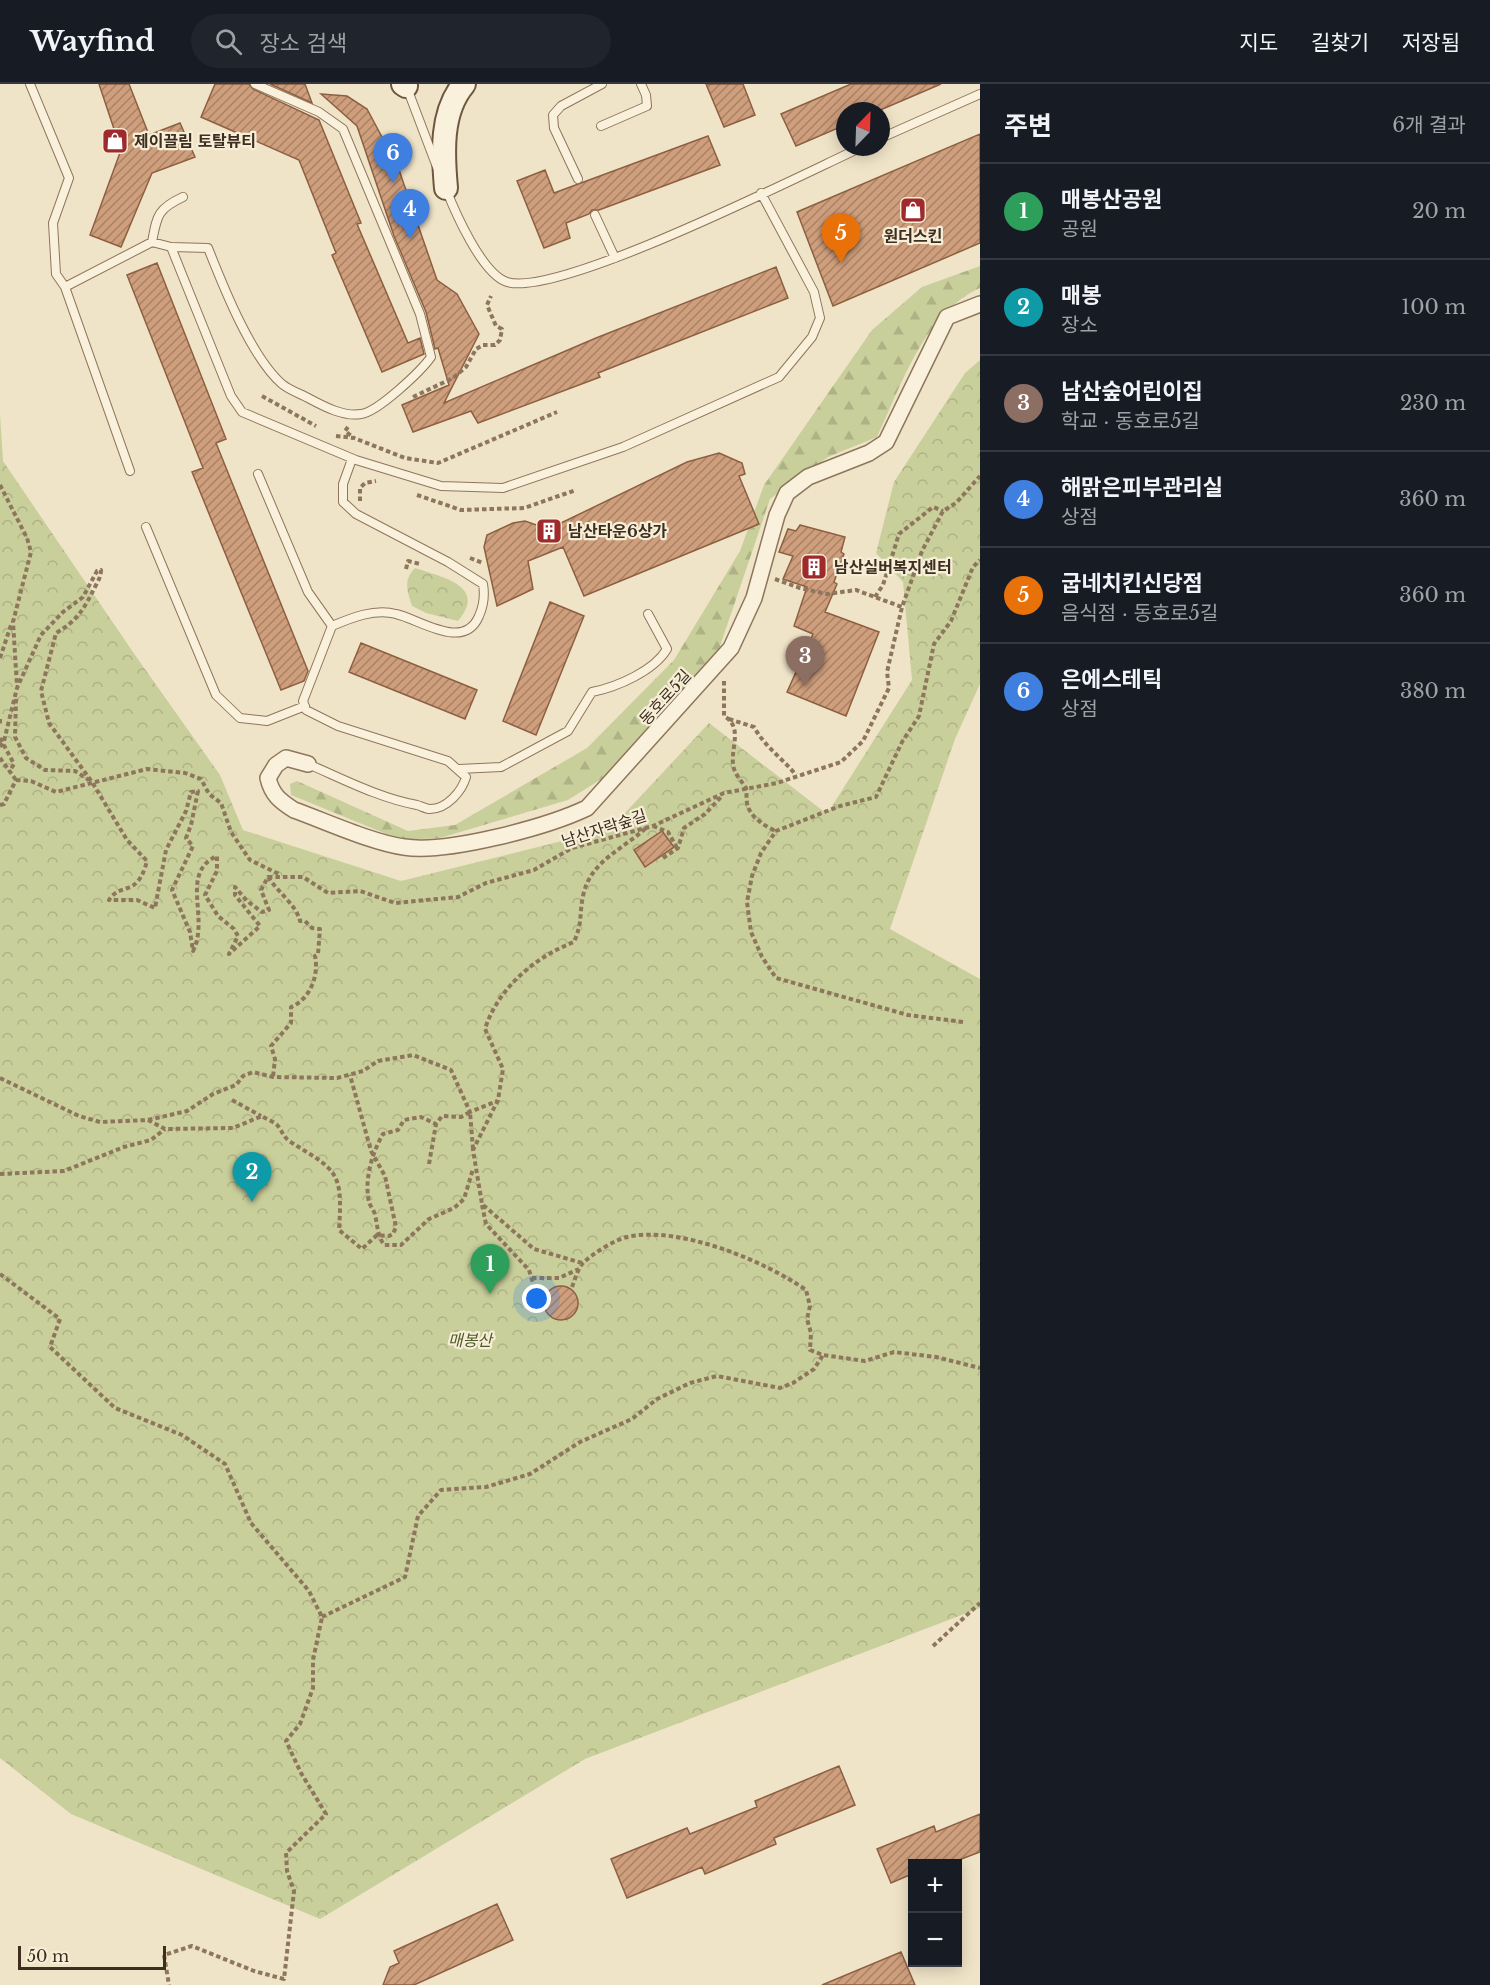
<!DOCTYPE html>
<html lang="ko">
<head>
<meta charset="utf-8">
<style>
	body { margin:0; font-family:"Libre Baskerville","Noto Sans KR",serif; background:#20242c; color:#f1f3f6 }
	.controls { position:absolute; right:18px; bottom:18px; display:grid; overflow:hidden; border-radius:0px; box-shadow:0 3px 15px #0003 }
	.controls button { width:54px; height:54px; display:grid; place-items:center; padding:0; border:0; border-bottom:2px solid #363941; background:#171b24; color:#f1f3f6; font:30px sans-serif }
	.compass { position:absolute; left:836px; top:18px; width:54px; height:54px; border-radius:50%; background:#171b24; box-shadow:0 3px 15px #0003; rotate:23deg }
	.scale { position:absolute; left:18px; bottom:15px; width:148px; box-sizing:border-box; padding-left:6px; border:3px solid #3d2e20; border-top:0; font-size:16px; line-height:21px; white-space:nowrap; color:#3d2e20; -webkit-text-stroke:4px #f7eed8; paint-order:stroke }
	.you { position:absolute; left:537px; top:1215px; width:21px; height:21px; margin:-15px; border:4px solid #fff; border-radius:50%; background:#1a73e8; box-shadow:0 0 0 9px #1a73e833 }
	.badge { display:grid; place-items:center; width:39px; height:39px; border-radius:50%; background:#cc999b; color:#fff; font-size:20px; font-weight:700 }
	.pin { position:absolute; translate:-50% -50px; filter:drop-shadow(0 2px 3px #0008) }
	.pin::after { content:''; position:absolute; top:32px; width:21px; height:18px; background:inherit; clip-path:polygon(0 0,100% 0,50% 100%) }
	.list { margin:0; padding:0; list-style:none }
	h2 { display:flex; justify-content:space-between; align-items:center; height:78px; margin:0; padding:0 24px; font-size:26px }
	h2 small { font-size:20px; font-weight:400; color:#9ea1a6 }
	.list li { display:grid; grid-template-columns:39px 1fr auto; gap:18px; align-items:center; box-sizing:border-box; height:96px; padding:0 24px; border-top:2px solid #363941 }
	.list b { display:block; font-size:22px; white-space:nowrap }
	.list p { margin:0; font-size:20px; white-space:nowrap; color:#9ea1a6 }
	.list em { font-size:20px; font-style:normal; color:#9ea1a6 }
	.icon { flex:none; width:33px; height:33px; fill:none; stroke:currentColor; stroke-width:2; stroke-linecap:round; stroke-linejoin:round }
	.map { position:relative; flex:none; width:980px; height:1901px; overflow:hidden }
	header { display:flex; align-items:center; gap:36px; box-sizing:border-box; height:84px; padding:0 30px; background:#171b24; border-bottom:2px solid #363941 }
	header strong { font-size:28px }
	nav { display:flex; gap:33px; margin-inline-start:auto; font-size:21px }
	.search { width:420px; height:54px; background:#20242c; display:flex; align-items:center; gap:15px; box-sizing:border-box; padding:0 21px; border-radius:33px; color:#9ea1a6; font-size:22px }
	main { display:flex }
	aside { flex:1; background:#171b24 }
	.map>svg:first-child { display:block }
</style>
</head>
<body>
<header>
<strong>Wayfind</strong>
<div class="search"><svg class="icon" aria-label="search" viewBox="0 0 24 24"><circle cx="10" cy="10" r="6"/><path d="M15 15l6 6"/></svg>장소 검색</div>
<nav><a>지도</a><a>길찾기</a><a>저장됨</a></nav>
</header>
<main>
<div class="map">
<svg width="980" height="1901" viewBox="0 0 980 1901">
	<defs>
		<pattern id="forest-firs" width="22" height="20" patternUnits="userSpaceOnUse" patternTransform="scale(1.5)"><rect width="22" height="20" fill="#c9cf9b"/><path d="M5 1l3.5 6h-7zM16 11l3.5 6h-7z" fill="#aeb285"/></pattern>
		<pattern id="park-crowns" width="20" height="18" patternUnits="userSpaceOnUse" patternTransform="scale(1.5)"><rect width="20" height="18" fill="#c9cf9b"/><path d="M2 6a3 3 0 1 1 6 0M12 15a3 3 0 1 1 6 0" fill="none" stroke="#aeb285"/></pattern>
		<pattern id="building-hatch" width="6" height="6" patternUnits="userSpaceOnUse" patternTransform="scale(1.5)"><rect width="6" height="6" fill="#cf9f7d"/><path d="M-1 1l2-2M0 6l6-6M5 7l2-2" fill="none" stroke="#a98266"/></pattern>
	</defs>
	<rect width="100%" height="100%" fill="#f0e4c8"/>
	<path fill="url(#forest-firs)" d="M 980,182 L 980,204 C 924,229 902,301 877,353 L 828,373 L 770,415 L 716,574 L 603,694 L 568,716 L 440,754 L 401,756 L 291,711 L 290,700 L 297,697 L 408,747 L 455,741 L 587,664 L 674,576 L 740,467 L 764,401 L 872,246 L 922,203 Z"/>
	<path fill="url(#park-crowns)" d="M 980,276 L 980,600 L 955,655 L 890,845 L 980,895 L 980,1524 L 585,1675 L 320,1835 L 71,1730 L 0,1674 L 0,330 L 3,377 L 135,571 L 220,691 L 243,746 L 401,797 L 610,745 L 709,639 L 827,730 L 912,596 L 903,498 L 876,469 L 894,398 L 965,289 Z
		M 415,484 C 442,493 488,502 458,537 L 426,529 L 412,522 C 407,507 403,496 415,484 Z"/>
	<path fill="url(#building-hatch)" stroke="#8d5f41" stroke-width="1.5" d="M 99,0 L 129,0 L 149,51 L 180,39 L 195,73 L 152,89 L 121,163 L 90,151 L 121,66 Z
		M 215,0 L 249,0 L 253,5 L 319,36 L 361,139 L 357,140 L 408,259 L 420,254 L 424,270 L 382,288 L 332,171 L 336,169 L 299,76 L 201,33 Z
		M 270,0 L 305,0 L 312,19 Z
		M 706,0 L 743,0 L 755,31 L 724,43 Z
		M 851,0 L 941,0 L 878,27 L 845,27 L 845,41 L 796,62 L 781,30 Z
		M 321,10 L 347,12 L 367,25 L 398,83 L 437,196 L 457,210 L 479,250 L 444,319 L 596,254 L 776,183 L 788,214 L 598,289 L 600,293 L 478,339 L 471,327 L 413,348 L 402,321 L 449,301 L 438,264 L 435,265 L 426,228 L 394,152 L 357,42 Z
		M 980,50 L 980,159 L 833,222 L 797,128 Z
		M 708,52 L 720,81 L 599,126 L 592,126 L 589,130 L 566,139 L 570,154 L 544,164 L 517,97 L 545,86 L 554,109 Z
		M 157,179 L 226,355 L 216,359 L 308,587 L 304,597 L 281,606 L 192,388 L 203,384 L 127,191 Z
		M 719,369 L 742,379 L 745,390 L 739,392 L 759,440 L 584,512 L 563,463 L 528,477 L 533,505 L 497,522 L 484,463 L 487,451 L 513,439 L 525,437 L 542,443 L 561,439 L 687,378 Z
		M 800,441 L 845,453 L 841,468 L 844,470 L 834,498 L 837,500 L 825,528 L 879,548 L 846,632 L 787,608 L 813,550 L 794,542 L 807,503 L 783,495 L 793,472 L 779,468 L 788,445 L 796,447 Z
		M 550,518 L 584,532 L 536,651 L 503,637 Z
		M 361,559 L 477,606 L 465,635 L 349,588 Z
		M 662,747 L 674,763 L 645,783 L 634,766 Z
		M544 1219a17 17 0 1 1 34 0a17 17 0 1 1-34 0Z
		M 839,1682 L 855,1721 L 774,1754 L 776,1760 L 705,1790 L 702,1783 L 627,1814 L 611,1775 L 687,1744 L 690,1750 L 757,1723 L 755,1717 Z
		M 980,1730 L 980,1768 L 951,1779 L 912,1779 L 912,1790 L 891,1799 L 877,1765 L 934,1742 L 936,1748 Z
		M 497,1820 L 513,1856 L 414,1901 L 383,1901 L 390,1883 L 399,1879 L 394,1867 Z
		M 901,1868 L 915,1901 L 822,1901 Z"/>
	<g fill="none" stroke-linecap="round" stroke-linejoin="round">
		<defs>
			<path id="lane" d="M 30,0 L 69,94 L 53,139 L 56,190 L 65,203 L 130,387
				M 255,0 L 319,28 L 343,45 L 420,230 L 431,273 C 421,287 378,328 361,330 C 344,333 325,323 310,315 C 301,310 289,306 282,300 C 251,273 223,202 208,164 L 171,163 L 231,312 L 242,328 L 356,376 L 441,402 L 503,404 L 623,363 L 779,293 L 812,253 L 820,234 L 814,208 L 761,109
				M 407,4 L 437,83
				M 601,42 L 647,22 L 646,11 L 641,0
				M 881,54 L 980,10
				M 578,95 L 554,44 L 553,31 L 561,22 L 602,0
				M 446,105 C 455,128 482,190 507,198 C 559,214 803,90 862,63
				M 595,131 L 615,174
				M 152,158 C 157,132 157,125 183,113
				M 65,203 L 152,158 L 171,163
				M 258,390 L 308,508 L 332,542
				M 146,443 L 216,611 L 240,634 L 267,637 L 305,622
				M 308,680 C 343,695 379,714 417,721 C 421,722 426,725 430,725 C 447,725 462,707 466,693 L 448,677 L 338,642 L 306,626 L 303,617 L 332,542 C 351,534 375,524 396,530 C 419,535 464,568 479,532 C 484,521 485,512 483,500 L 448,478 L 356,430 L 343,418 L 343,400 L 352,375
				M 459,685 L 501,683 L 568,647 L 592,608 C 617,603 654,587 667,565 L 648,530"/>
			<path id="street" d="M 308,680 L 286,674 L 276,681 L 268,694 C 272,711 280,717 294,726 C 325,737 373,759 404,763 C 446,770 547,743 587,724 L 731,564 L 754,514 L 777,431 L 787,409 L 808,393 L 869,369 L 886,358 L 947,233 L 980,220"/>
			<path id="secondary" d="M 403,0 L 406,2
				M 446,104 C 443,71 440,28 464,0"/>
		</defs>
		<use href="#lane" stroke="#8d765c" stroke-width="10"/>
		<use href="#street" stroke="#8d765c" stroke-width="18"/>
		<use href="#secondary" stroke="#6f573f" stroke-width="26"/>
		<path stroke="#8d765c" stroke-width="4" stroke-dasharray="4.5 3" stroke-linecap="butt" d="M 262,312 L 316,342
			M 413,313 L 453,294 L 466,283 L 476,265 L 483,261 L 495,261 L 500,256 L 502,245 L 496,242 L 487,221 L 491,212
			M 348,343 L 345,347 L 354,354
			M 336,352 L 354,354 L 405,374 L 438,379 L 557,328
			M 0,401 L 27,454 L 31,468 L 13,538 L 17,602
			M 417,411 L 461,426 L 524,424 L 576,406
			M 360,417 L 360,404 L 365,399 L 376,397
			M 470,474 L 483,479
			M 406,485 L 408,477 L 420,480
			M 775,495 L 800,504 L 827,510 L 856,506 L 902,523
			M 875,513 L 883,501 L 899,450 L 933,423 L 943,427
			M 0,574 L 11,541
			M 724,597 L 724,632 C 743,643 731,663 733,680 C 734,690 741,696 746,704 C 747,708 746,714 747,719 C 749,732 764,742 776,747
			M 16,615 L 15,653 L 26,674 L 45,686 L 75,687 L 89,696
			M 0,635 L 0,640
			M 729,635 L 754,643 C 765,663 782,674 796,691
			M 0,654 L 14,680 L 9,688
			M 0,663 L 4,657 L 17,604 L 41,551 L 63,528 L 83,513 L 97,487 L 101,486 C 101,493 98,497 95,503 C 84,525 77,537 56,549 L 41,607 L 49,639 L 92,698 L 127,756 L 147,777 C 137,815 121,797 109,816 L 137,816 L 155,824 L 166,766 L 186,727 L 191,708 L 198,707 L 191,741 L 186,754 L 193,762 L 172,806 L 190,848 L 193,867 C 210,834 179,789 217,772 L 217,787 L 205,811 L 218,832 L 234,845 L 238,852 L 229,870 L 260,842 L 235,811 L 235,803 L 247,817 L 262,828 L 269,826 L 261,806 L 268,793 L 303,793 L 328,809 L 360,807 L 395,819 L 458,813 L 486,799 L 534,786 L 572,764 L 653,742 L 724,709 L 777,699 L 841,678 L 863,657 L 889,604 L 887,588 L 902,523 L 922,467 L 943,427 L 956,419 L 980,392
			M 0,674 L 16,696
			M 16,696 L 31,697 L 56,708 L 147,685 L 185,689 L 201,695 L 209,710 L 221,719 L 231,748 L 250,776 L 281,791
			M 0,721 L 4,720 L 16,696
			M 653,742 L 668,748 L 677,764
			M 663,774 L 678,764 L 684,744 L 705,730 L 722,712
			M 268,793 C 277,807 297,822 300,837 L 305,837 L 312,844 L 320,845 L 318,870 L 315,872 C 319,890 311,915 291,923 L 291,939 L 271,962 L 275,975 L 273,993
			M 963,938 L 908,931 L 776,894 L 762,873 L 751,848 L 747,818 L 752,792 L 761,769 L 776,747 L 840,722 L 876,713 L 902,658 L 919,632 L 934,560 L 951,537 L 973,483 L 980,476
			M 0,994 L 79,1032 L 100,1038 L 148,1036 L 187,1027 L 213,1010 L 236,1001 L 243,992 L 253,988 L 273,993 L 337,994 L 363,987 L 378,977 L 413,971 L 451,986 L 470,1028 L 497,1017
			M 232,1016 L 261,1032
			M 148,1036 L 165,1045 L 233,1044 L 262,1032 C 266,1035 275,1038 278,1042 C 282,1047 283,1052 289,1057 C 337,1087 343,1086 339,1146 L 362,1165 L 377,1151 L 389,1152 L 393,1150 L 396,1143 L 385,1092 L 371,1067 L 350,991
			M 473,1065 L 470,1028 L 461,1033 L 442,1032 L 436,1040 L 421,1033 L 404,1036 L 398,1046 L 383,1050 C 372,1069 364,1096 369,1118 C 370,1122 374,1126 375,1131 C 378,1143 377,1150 384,1161 L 401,1161 L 429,1135 L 454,1124 L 464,1115 L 473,1085
			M 429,1080 L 436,1040
			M 0,1090 L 64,1087 L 124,1063 L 151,1056 L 165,1045
			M 482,1121 L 486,1140 L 529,1186 L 534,1202 L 547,1209
			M 582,1179 L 534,1165 L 482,1120 L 473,1066 L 498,1016 L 503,985 L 485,945 C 498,904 535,873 574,858 C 583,837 579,831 583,812 C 590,777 622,766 646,744
			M 0,1190 L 60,1235 L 50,1263 L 115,1324 L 182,1351 L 225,1380 L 251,1439 L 309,1507 L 322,1533 L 313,1576 L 313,1604 L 300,1640 L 286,1657 L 301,1689 L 326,1730 L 286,1769 L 287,1787 L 294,1807 L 284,1895 L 254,1887 L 192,1862 L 164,1871 L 169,1901
			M 532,1194 L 559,1194 L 579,1185
			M 572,1203 C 575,1196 578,1183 584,1178 C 594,1169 614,1156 627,1153 C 678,1141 765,1177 806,1206 L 810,1222 L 807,1235 L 811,1249 L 810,1266 L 823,1271 L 865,1277 L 894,1268 L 936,1273 L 980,1284
			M 322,1533 L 405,1493 L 418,1432 L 441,1406 L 486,1403 L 530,1390 L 580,1358 L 632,1335 L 657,1315 L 690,1299 L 717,1292 L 780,1304 L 793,1299 L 814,1285 L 823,1271
			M 933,1562 L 980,1519"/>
		<use href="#lane" stroke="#faf1dc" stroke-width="8"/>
		<use href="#street" stroke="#faf1dc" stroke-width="15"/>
		<use href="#secondary" stroke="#faf1dc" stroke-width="22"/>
	</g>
	<defs>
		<symbol id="shop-square" viewBox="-11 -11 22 22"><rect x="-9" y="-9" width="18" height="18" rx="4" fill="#9e2a2b" stroke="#f7eed8"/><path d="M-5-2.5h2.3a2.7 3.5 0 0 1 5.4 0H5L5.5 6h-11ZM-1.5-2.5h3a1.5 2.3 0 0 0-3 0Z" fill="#fff"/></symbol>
		<symbol id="building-square" viewBox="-11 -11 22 22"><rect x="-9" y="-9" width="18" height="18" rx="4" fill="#9e2a2b" stroke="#f7eed8"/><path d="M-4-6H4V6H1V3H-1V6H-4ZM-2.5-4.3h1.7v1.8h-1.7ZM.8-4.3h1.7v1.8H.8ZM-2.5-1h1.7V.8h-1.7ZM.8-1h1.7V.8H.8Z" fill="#fff"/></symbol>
	</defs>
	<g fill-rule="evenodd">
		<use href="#shop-square" x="100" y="42" width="30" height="30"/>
		<use href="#shop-square" x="898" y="111" width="30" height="30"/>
		<use href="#building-square" x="534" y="432" width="30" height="30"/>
		<use href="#building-square" x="799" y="468" width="30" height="30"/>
	</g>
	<g text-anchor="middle" stroke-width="4.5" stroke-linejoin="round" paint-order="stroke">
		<g font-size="16" font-weight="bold" fill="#3d2e20" stroke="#f7eed8" text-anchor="start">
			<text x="134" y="63">제이끌림 토탈뷰티</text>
			<text x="913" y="158" text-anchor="middle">원더스킨</text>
			<text x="568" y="453">남산타운6상가</text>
			<text x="834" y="489">남산실버복지센터</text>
		</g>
		<g font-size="16" fill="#3d2e20" stroke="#f7eed8">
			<text transform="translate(665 613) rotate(-48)" y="6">동호로5길</text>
			<text transform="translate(604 744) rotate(-18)" y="6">남산자락숲길</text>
		</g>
		<g font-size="16" font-style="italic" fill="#4d5a26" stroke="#f7eed8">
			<text x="470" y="1262">매봉산</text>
		</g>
	</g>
</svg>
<div class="controls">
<button>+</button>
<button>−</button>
</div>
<svg class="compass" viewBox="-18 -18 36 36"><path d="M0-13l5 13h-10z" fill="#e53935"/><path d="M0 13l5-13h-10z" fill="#9ea1a6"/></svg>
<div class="scale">50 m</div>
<div class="you"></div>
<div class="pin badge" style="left:490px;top:1210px;background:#2e9e5b">1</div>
<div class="pin badge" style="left:252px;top:1118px;background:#0f9aa8">2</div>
<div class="pin badge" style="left:805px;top:602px;background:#8d6e63">3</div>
<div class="pin badge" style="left:410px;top:155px;background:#3f7fe0">4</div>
<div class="pin badge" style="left:841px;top:179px;background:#e8710a">5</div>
<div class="pin badge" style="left:393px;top:99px;background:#3f7fe0">6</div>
</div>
<aside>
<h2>주변<small>6개 결과</small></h2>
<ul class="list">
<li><span class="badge" style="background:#2e9e5b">1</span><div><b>매봉산공원</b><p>공원</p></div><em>20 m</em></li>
<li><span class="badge" style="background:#0f9aa8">2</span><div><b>매봉</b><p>장소</p></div><em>100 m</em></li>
<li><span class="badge" style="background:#8d6e63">3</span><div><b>남산숲어린이집</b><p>학교 · 동호로5길</p></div><em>230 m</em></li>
<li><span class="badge" style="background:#3f7fe0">4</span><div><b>해맑은피부관리실</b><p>상점</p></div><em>360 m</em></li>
<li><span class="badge" style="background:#e8710a">5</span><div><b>굽네치킨신당점</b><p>음식점 · 동호로5길</p></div><em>360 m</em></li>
<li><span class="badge" style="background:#3f7fe0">6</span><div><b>은에스테틱</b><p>상점</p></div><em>380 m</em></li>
</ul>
</aside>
</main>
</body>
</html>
